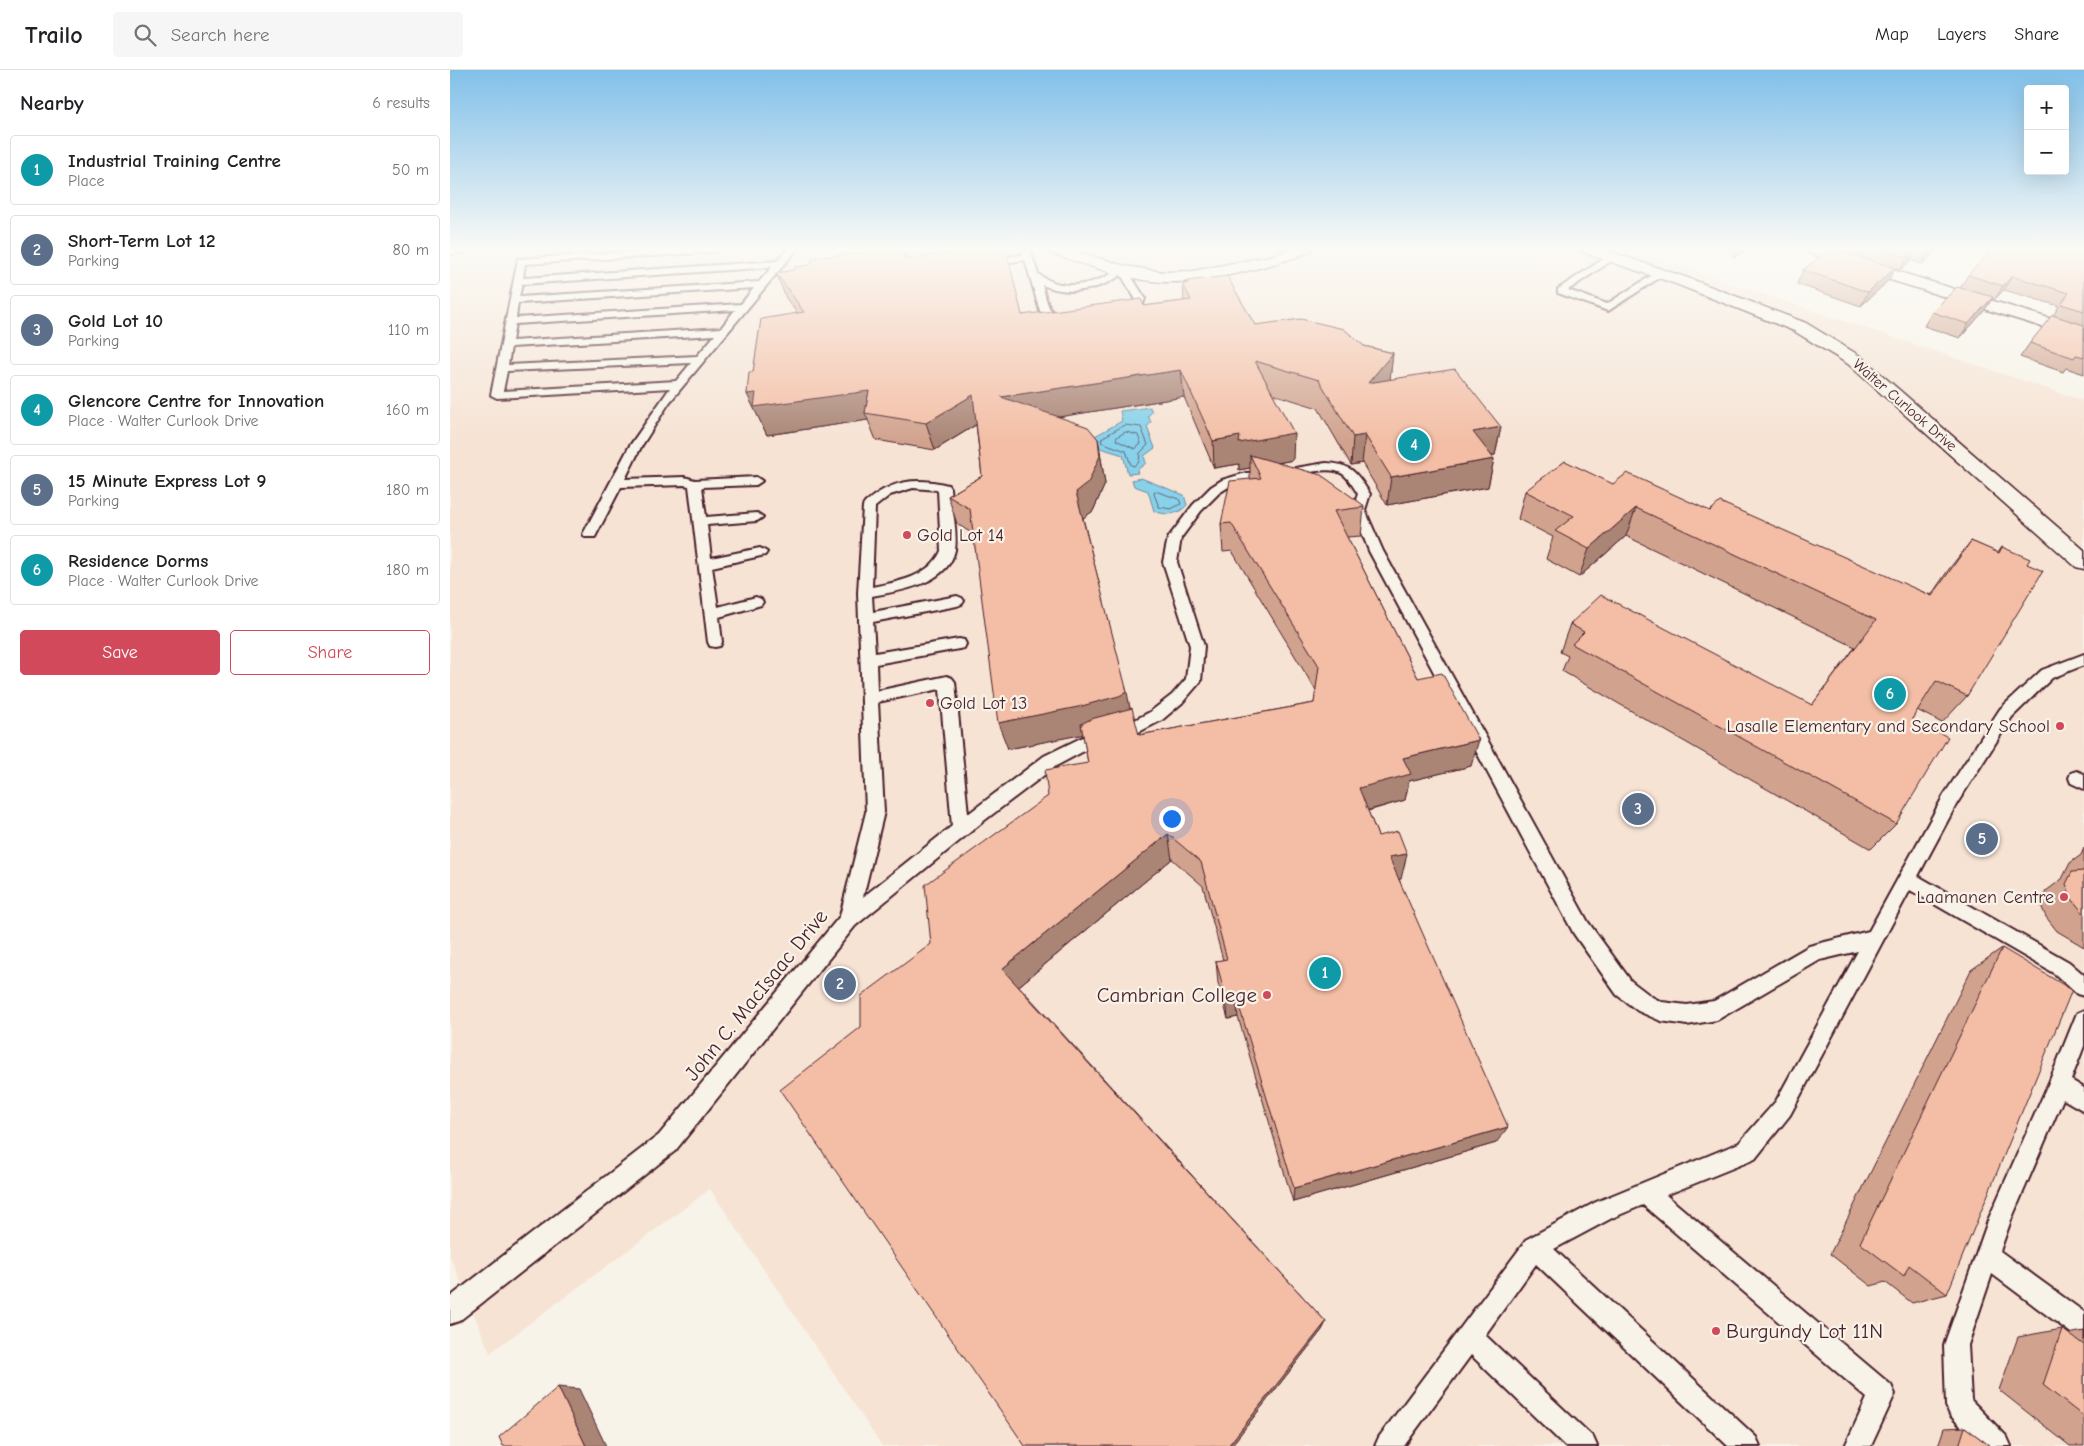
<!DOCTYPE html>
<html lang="en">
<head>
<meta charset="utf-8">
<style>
	body { margin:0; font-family:"Comic Neue",sans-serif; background:#f6f6f6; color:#202124 }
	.controls { position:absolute; right:15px; top:15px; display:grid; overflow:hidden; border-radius:5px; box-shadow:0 5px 20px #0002 }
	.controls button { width:45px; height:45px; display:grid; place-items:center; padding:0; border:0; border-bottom:1px solid #e0e0e0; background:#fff; color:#202124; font:25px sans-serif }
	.you { position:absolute; left:721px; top:748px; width:18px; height:18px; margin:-12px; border:4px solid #fff; border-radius:50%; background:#1a73e8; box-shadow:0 0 0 8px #1a73e833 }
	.badge { display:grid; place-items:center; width:32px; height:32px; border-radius:50%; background:#d1495b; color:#fff; font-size:16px; font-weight:700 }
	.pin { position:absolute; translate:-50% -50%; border:2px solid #fff; box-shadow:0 1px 5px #0006 }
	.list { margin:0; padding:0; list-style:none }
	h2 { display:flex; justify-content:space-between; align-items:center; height:65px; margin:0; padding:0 20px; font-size:21px }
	h2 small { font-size:16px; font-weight:400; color:#757577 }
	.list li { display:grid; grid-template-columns:32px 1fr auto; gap:15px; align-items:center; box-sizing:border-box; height:70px; margin:0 10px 10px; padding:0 10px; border:1px solid #e0e0e0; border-radius:5px }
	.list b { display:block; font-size:19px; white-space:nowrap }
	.list p { margin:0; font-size:16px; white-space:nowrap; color:#757577 }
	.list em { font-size:16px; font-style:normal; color:#757577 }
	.actions { display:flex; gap:10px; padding:15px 20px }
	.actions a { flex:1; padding:11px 0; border:1px solid #d1495b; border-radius:5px; text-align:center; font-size:18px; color:#d1495b }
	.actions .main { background:#d1495b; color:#fff }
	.icon { flex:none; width:28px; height:28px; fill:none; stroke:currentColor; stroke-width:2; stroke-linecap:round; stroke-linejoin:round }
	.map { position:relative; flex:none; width:1634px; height:1376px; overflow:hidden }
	header { display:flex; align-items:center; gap:30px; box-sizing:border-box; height:70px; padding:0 25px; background:#fff; border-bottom:1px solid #e0e0e0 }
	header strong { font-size:24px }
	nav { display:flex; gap:28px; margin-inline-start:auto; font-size:18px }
	.search { width:350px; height:45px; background:#f6f6f6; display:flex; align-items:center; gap:12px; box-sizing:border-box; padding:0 18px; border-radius:5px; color:#757577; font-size:19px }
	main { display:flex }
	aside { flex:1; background:#fff }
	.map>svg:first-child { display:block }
</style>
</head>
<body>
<header>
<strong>Trailo</strong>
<div class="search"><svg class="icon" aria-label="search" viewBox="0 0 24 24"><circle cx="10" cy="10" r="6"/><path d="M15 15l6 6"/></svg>Search here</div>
<nav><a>Map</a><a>Layers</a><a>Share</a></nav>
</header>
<main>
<aside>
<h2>Nearby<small>6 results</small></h2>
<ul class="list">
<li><span class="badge" style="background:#0f9aa8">1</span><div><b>Industrial Training Centre</b><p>Place</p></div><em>50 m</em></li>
<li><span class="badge" style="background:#5c6f8a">2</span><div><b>Short-Term Lot 12</b><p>Parking</p></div><em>80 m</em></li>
<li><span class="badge" style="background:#5c6f8a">3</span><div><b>Gold Lot 10</b><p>Parking</p></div><em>110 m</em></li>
<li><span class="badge" style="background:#0f9aa8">4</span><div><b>Glencore Centre for Innovation</b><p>Place · Walter Curlook Drive</p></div><em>160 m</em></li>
<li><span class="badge" style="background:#5c6f8a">5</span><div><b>15 Minute Express Lot 9</b><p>Parking</p></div><em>180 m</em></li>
<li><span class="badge" style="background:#0f9aa8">6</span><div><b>Residence Dorms</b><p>Place · Walter Curlook Drive</p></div><em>180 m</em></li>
</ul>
<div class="actions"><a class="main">Save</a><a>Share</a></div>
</aside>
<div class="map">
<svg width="1634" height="1376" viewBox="0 0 1634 1376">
	<rect width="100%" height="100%" fill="#f7f3e8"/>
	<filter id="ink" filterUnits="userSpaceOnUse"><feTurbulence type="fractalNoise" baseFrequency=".02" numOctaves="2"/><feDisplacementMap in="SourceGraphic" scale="10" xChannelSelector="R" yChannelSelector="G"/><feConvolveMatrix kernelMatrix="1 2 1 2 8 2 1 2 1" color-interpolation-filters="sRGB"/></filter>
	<g filter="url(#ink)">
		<path fill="#f6e3d4" d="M 0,179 L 1178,179 L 1634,331 L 1634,1376 L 432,1376 L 260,1119 L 40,1283 L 0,1186 Z"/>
		<path fill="#88d1ea" stroke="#6f8a9e" d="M 700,337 L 702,342 L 698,346 L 701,352 L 697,357 L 705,378 L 694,386 L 696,393 L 687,400 L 688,403 L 678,404 L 673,385 L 647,377 L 645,366 L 672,351 L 670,341 Z
			M 691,408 L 734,425 L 737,435 C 728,445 717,446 704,441 L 698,421 L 684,416 L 682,410 Z"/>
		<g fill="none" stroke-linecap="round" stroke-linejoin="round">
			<path stroke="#636677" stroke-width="1" d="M 675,355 L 691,357 L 698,375 L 690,383 L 689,392 L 684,396 L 681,395 L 676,381 L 651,372 L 652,368 Z
				M 676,362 L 688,365 L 691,374 L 685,379 L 666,370 L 667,367 Z
				M 705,421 L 729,429 L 731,434 L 721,439 L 709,437 L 704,424 Z"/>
			<defs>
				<path id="service" d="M 223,179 L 270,179 L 265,182 L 75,194 L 73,208 L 327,191 L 337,179 L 347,179 L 219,333 L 191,377 L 175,409 L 234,407 L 245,410 L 306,407 L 312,411 L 306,415 L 252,417 L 256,447 L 307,443 L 313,447 L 307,451 L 257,455 L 261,488 L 310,478 L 317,482 L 315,485 L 262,497 L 268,537 L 306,527 L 311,529 L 313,532 L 311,535 L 269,547 L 272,572 L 270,576 L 265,577 L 260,576 L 258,572 L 239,416 L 234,415 L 171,417 L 145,467 L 135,467 L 133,464 L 179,377 L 220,318 L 47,328 L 41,325 L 68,189 ZM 322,197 L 309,212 L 69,227 L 72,214 ZM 304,218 L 291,234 L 66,248 L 68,233 ZM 285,240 L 271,258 L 62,271 L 65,254 ZM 265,265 L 247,286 L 58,295 L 61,277 ZM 241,293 L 226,311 L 53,321 L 57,301 Z
					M 485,179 L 493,179 L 495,193 L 505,194 L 505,198 L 488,197 Z
					M 572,179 L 580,179 L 588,204 C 610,220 635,217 659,205 C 665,202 669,197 676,198 L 695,228 L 692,238 L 680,246 L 672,246 L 671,244 L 683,236 L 685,228 L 671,205 C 647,221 619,226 592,215 C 598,234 597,245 619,250 L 620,252 L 615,255 L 600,252 L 590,241 L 575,190 L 537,195 L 532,192 L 537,189 L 573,185 Z
					M 1161,184 L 1166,187 L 1164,189 L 1118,220 L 1157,234 L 1207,202 L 1213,202 L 1215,204 L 1158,241 L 1108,223 L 1108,219 Z
					M 876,393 C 903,394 907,404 920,424 L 915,440 L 933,481 L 1138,852 L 1181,911 L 1202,927 L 1212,932 L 1237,935 L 1264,931 L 1359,876 L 1419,861 L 1494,725 L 1550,639 L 1592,600 L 1634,584 L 1634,595 L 1602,608 L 1562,647 L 1506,735 L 1468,806 L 1619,892 L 1634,905 L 1634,926 L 1627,924 L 1605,904 L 1460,820 L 1340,1045 L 1305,1089 L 1216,1125 L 1441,1315 L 1445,1324 L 1421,1376 L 1395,1376 L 1417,1328 L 1193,1135 L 1162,1148 L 1104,1179 L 1306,1367 L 1310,1376 L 1278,1376 L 1086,1194 L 1035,1265 L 1143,1367 L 1147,1376 L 1115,1376 L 1021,1285 L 954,1376 L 925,1376 L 929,1367 L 1077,1169 L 1146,1132 L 1289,1073 L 1326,1031 L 1408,881 L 1370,890 L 1267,950 L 1237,955 L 1211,951 L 1188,941 L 1167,925 L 1124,864 L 919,481 L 904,442 L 893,434 L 899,430 L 905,432 L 908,424 C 904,418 900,410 894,405 C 881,394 849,405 833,408 L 827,404 L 833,400 Z
					M 822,402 L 828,406 L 826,409 L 797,411 L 780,416 L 769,423 L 751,441 L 731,468 L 727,492 L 754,576 L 751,611 L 732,633 L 712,650 L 685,664 L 647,674 L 606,696 L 535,750 L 405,856 L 225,1081 L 9,1251 L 0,1254 L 0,1227 L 209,1065 L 390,846 L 416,742 L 408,523 L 413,436 L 415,433 C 440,410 466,407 498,415 L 500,418 C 501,437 508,460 505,480 C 498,514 450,521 422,526 L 423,542 L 507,526 L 512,528 L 514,531 L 512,534 L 507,536 L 423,552 L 425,583 L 509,569 L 514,570 L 516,574 L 514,578 L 509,579 L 426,594 L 427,621 L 497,606 L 502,608 L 505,612 L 518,744 L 594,686 L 637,665 L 675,655 L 700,642 L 722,625 L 736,609 L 740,576 L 713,492 L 718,468 L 743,435 L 761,417 L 772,410 L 796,403 ZM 463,418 L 488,420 L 491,481 C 479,507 448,512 422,517 L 425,437 L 440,425 ZM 490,619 L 502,756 L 413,827 L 434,742 L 428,632 Z
					M 1627,701 L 1634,704 L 1634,719 L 1621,713 L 1619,708 L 1621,703 Z
					M 1634,940 L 1634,976 L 1621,1010 L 1634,1018 L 1634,1041 L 1613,1029 L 1561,1150 L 1550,1181 L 1634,1242 L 1634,1269 L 1625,1266 L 1542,1204 L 1518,1275 L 1521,1330 L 1557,1367 L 1561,1376 L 1530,1376 L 1500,1345 L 1496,1336 L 1494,1275 L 1539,1148 L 1600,1010 L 1627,943 Z"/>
				<path id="minor" d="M 0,179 L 17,179 L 14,182 L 0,185 Z
					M 595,179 L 619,179 L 675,196 L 714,202 L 743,201 L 820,186 L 841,179 L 863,179 L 860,182 C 819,197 759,213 716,212 C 676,211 635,194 598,182 Z
					M 1129,179 L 1152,179 L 1238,208 L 1356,253 L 1410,286 L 1634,480 L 1634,499 L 1626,497 L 1398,294 L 1344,261 L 1226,214 L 1132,182 Z
					M 1354,179 L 1375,179 L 1634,259 L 1634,270 L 1379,191 L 1357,182 Z"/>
			</defs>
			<use href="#service" stroke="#4a1f2b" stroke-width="4"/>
			<use href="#minor" stroke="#4a1f2b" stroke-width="3"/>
			<use href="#service" fill="#f7f3e8" fill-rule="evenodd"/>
			<use href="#minor" fill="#f7f3e8" fill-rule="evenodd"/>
		</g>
		<path fill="#d1a38e" stroke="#4a1f2b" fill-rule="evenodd" d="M 454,179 L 457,189 L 572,245 L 694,236 L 734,231 L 733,214 L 737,213 L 737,211 L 805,255 L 914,276 L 943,283 L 940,309 L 1051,357 L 1045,385 L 1041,386 L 1044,389 L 1038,417 L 937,435 L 912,393 L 901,395 L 868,338 L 823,324 L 843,390 L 828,393 L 914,437 L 911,466 L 897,467 L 968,608 L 1021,696 L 959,711 L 955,730 L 918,741 L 928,766 L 951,809 L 949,809 L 1046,1073 L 843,1132 L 788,947 L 778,949 L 768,913 L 766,891 L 773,890 L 753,816 L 722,789 L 569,916 L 876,1252 L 872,1260 L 781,1376 L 575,1376 L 411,957 L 481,874 L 598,726 L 638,693 L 633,664 L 558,679 L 523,464 L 507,454 L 498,426 L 532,406 L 526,355 L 485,380 L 426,370 L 418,350 L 317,365 L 297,324 L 303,302 L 347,243 L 336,228 L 326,203 L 344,200 ZM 734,327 L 764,398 L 789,394 L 789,400 L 800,398 L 800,409 L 771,454 L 773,482 L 782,481 L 866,621 L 864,633 L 689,665 L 680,639 L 633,448 L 643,441 L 655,414 L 648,369 L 608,347 Z
			M 1278,179 L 1297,179 L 1284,188 Z
			M 1389,179 L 1488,179 L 1472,194 L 1461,190 L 1450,200 L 1444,198 L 1438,211 L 1411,236 L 1347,214 L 1353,200 L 1389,181 Z
			M 1634,179 L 1634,304 L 1616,298 L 1613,302 L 1570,287 L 1580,273 L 1603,246 L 1609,236 L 1554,220 L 1545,229 L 1542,229 L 1534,241 L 1510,268 L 1474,256 L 1482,242 L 1510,218 L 1518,205 Z
			M 1163,414 L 1260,441 L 1481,525 L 1499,499 L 1521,471 L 1548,483 L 1552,477 L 1577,494 L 1517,626 L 1492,653 L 1467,640 L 1462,649 L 1446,754 L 1421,779 L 1112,601 L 1118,586 L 1110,582 L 1120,554 L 1362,635 L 1405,577 L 1176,466 L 1129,507 L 1096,489 L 1103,467 L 1068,449 L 1075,421 Z
			M 1634,778 L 1634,877 L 1607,861 L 1596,847 L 1590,833 L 1596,821 L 1612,809 L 1620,793 L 1631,785 Z
			M 1552,878 L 1497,1224 L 1462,1233 L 1435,1212 L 1421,1216 L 1380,1184 L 1521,900 Z
			M 1612,1259 L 1618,1264 L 1634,1261 L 1634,1376 L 1620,1376 L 1549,1320 L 1568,1267 Z
			M 1515,1357 L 1540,1376 L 1488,1376 L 1494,1358 Z"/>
		<path fill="#aa8574" stroke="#4a1f2b" d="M 454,179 L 462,204 L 455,189 Z
			M 1288,179 L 1297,179 L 1284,188 Z
			M 1466,179 L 1467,179 L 1461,190 L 1450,200 L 1457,187 Z
			M 1481,179 L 1488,179 L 1472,194 L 1479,181 Z
			M 1445,198 L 1438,211 L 1411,236 L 1418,222 Z
			M 1562,206 L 1554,220 L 1545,229 L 1553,216 Z
			M 1543,227 L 1534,241 L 1510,268 L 1518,254 Z
			M 943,283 L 940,310 L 918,313 Z
			M 731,300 L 734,327 L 558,355 L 551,327 Z
			M 419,321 L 415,343 L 418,350 L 317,365 L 297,324 L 306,323 Z
			M 523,325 L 530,352 L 485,380 L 476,353 Z
			M 1051,357 L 1045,385 L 1018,390 L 1023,362 Z
			M 844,363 L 843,390 L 806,397 L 800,385 L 800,398 L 789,400 L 789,394 L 764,398 L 763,371 L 790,366 Z
			M 915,365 L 912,393 L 901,395 L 903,367 Z
			M 648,369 L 655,414 L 643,441 L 632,449 L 626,422 Z
			M 1044,389 L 1038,417 L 937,435 L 941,407 Z
			M 1186,438 L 1176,466 L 1129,507 L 1139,479 Z
			M 677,622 L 682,649 L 635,664 L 558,679 L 548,653 Z
			M 1029,670 L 1021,696 L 959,711 L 955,730 L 905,744 L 909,718 L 953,688 Z
			M 718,764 L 722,789 L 564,920 L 552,899 Z
			M 957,784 L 951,809 L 934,812 L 939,787 Z
			M 786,926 L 788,947 L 778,949 L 776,928 Z
			M 1058,1057 L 1046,1073 L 843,1132 L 844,1118 Z
			M 876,1252 L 872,1260 L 781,1376 L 778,1376 Z
			M 108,1317 L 129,1319 L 156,1376 L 136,1376 Z"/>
		<path fill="#f3bea5" stroke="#4a1f2b" d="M 450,179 L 454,179 L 455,189 L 524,180 L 525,179 L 553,179 L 557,183 L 572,245 L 691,229 L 694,236 L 741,230 L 733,214 L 738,213 L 737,211 L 777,206 L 805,255 L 851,249 L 894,259 L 914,276 L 943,283 L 918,313 L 1005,299 L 1051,357 L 1023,362 L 1044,389 L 941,407 L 915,365 L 903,367 L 869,310 L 805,291 L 844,363 L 789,373 L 790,366 L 763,371 L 731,300 L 551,327 L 638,357 L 648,369 L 650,386 L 638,413 L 626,422 L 677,622 L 669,626 L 628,637 L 548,653 L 520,439 L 498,426 L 532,406 L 523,325 L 476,353 L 415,343 L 419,321 L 304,337 L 306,323 L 297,324 L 299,302 L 303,302 L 311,249 L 354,242 L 326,203 L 344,200 L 345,197 L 360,195 L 363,188 Z
			M 1381,179 L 1383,179 L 1445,198 L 1418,222 L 1353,200 Z
			M 1430,179 L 1466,179 L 1457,187 Z
			M 1543,179 L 1634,179 L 1634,241 L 1611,234 L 1619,223 L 1562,206 L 1553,216 L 1518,205 Z
			M 1507,217 L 1543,227 L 1518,254 L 1482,242 Z
			M 1602,245 L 1634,255 L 1634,287 L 1626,285 L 1624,288 L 1580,273 Z
			M 800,385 L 871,405 L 912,434 L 914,437 L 884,441 L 968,608 L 992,603 L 1029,670 L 953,688 L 961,704 L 909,718 L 928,766 L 948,761 L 957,784 L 939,787 L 1058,1057 L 844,1118 L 786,926 L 776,928 L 766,891 L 777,889 L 751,792 L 718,764 L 552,899 L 876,1252 L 778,1376 L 575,1376 L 330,1020 L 411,957 L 411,926 L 481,874 L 475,815 L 598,726 L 595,700 L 638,693 L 631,654 L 641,649 L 682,638 L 689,665 L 864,633 L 869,596 L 781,453 L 771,454 L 780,411 L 811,408 Z
			M 1115,391 L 1163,414 L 1177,403 L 1260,441 L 1270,432 L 1482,526 L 1521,471 L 1549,483 L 1552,477 L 1580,489 L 1577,494 L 1593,501 L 1517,626 L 1486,611 L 1462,649 L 1498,667 L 1446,754 L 1122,574 L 1134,562 L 1120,554 L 1151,525 L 1362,635 L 1426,550 L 1186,438 L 1139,479 L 1105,461 L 1124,446 L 1075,421 Z
			M 1634,799 L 1634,844 L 1622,829 L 1616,814 L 1622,802 L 1633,801 Z
			M 1552,878 L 1622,920 L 1497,1224 L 1459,1195 L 1454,1206 L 1410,1173 Z
			M 1612,1259 L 1634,1275 L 1634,1347 L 1593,1315 Z
			M 108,1317 L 136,1376 L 53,1376 L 49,1367 Z
			M 1515,1357 L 1540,1376 L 1509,1376 Z"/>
	</g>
	<linearGradient id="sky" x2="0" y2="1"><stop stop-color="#81c0e9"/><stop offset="0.48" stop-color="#fbfaf5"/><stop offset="1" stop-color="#fbfaf5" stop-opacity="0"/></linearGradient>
	<rect width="1634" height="372" fill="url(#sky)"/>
	<g fill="#d1495b" stroke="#f7f3e8" stroke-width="2">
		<circle cx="457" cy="465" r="5"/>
		<circle cx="480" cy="633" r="5"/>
		<circle cx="1610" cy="656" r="5"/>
		<circle cx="1614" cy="827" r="5"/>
		<circle cx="817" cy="925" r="5"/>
		<circle cx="1266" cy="1261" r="5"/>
	</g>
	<g text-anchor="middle" stroke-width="4.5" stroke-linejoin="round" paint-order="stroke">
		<g font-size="15" fill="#4a1f2b" stroke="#f7f3e8">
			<text transform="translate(1455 335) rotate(41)" y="5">Walter Curlook Drive</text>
		</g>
		<g font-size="18" fill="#4a1f2b" stroke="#f7f3e8" text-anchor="start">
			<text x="467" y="471">Gold Lot 14</text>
			<text x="490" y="639">Gold Lot 13</text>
			<text x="1600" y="662" text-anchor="end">Lasalle Elementary and Secondary School</text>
			<text x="1604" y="833" text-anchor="end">Laamanen Centre</text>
		</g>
		<g font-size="21" fill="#4a1f2b" stroke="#f7f3e8">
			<text transform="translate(306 925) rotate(-51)" y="7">John C. MacIsaac Drive</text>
		</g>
		<g font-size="21" fill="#4a1f2b" stroke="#f7f3e8" text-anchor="end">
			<text x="807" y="932">Cambrian College</text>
			<text x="1276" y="1268" text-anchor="start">Burgundy Lot 11N</text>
		</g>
	</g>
</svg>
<div class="controls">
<button>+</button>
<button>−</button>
</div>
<div class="you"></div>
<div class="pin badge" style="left:875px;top:903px;background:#0f9aa8">1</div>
<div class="pin badge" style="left:390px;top:914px;background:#5c6f8a">2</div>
<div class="pin badge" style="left:1188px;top:739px;background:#5c6f8a">3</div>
<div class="pin badge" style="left:964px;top:375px;background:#0f9aa8">4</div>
<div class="pin badge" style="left:1532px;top:769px;background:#5c6f8a">5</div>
<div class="pin badge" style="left:1440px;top:624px;background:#0f9aa8">6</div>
</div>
</main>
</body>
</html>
